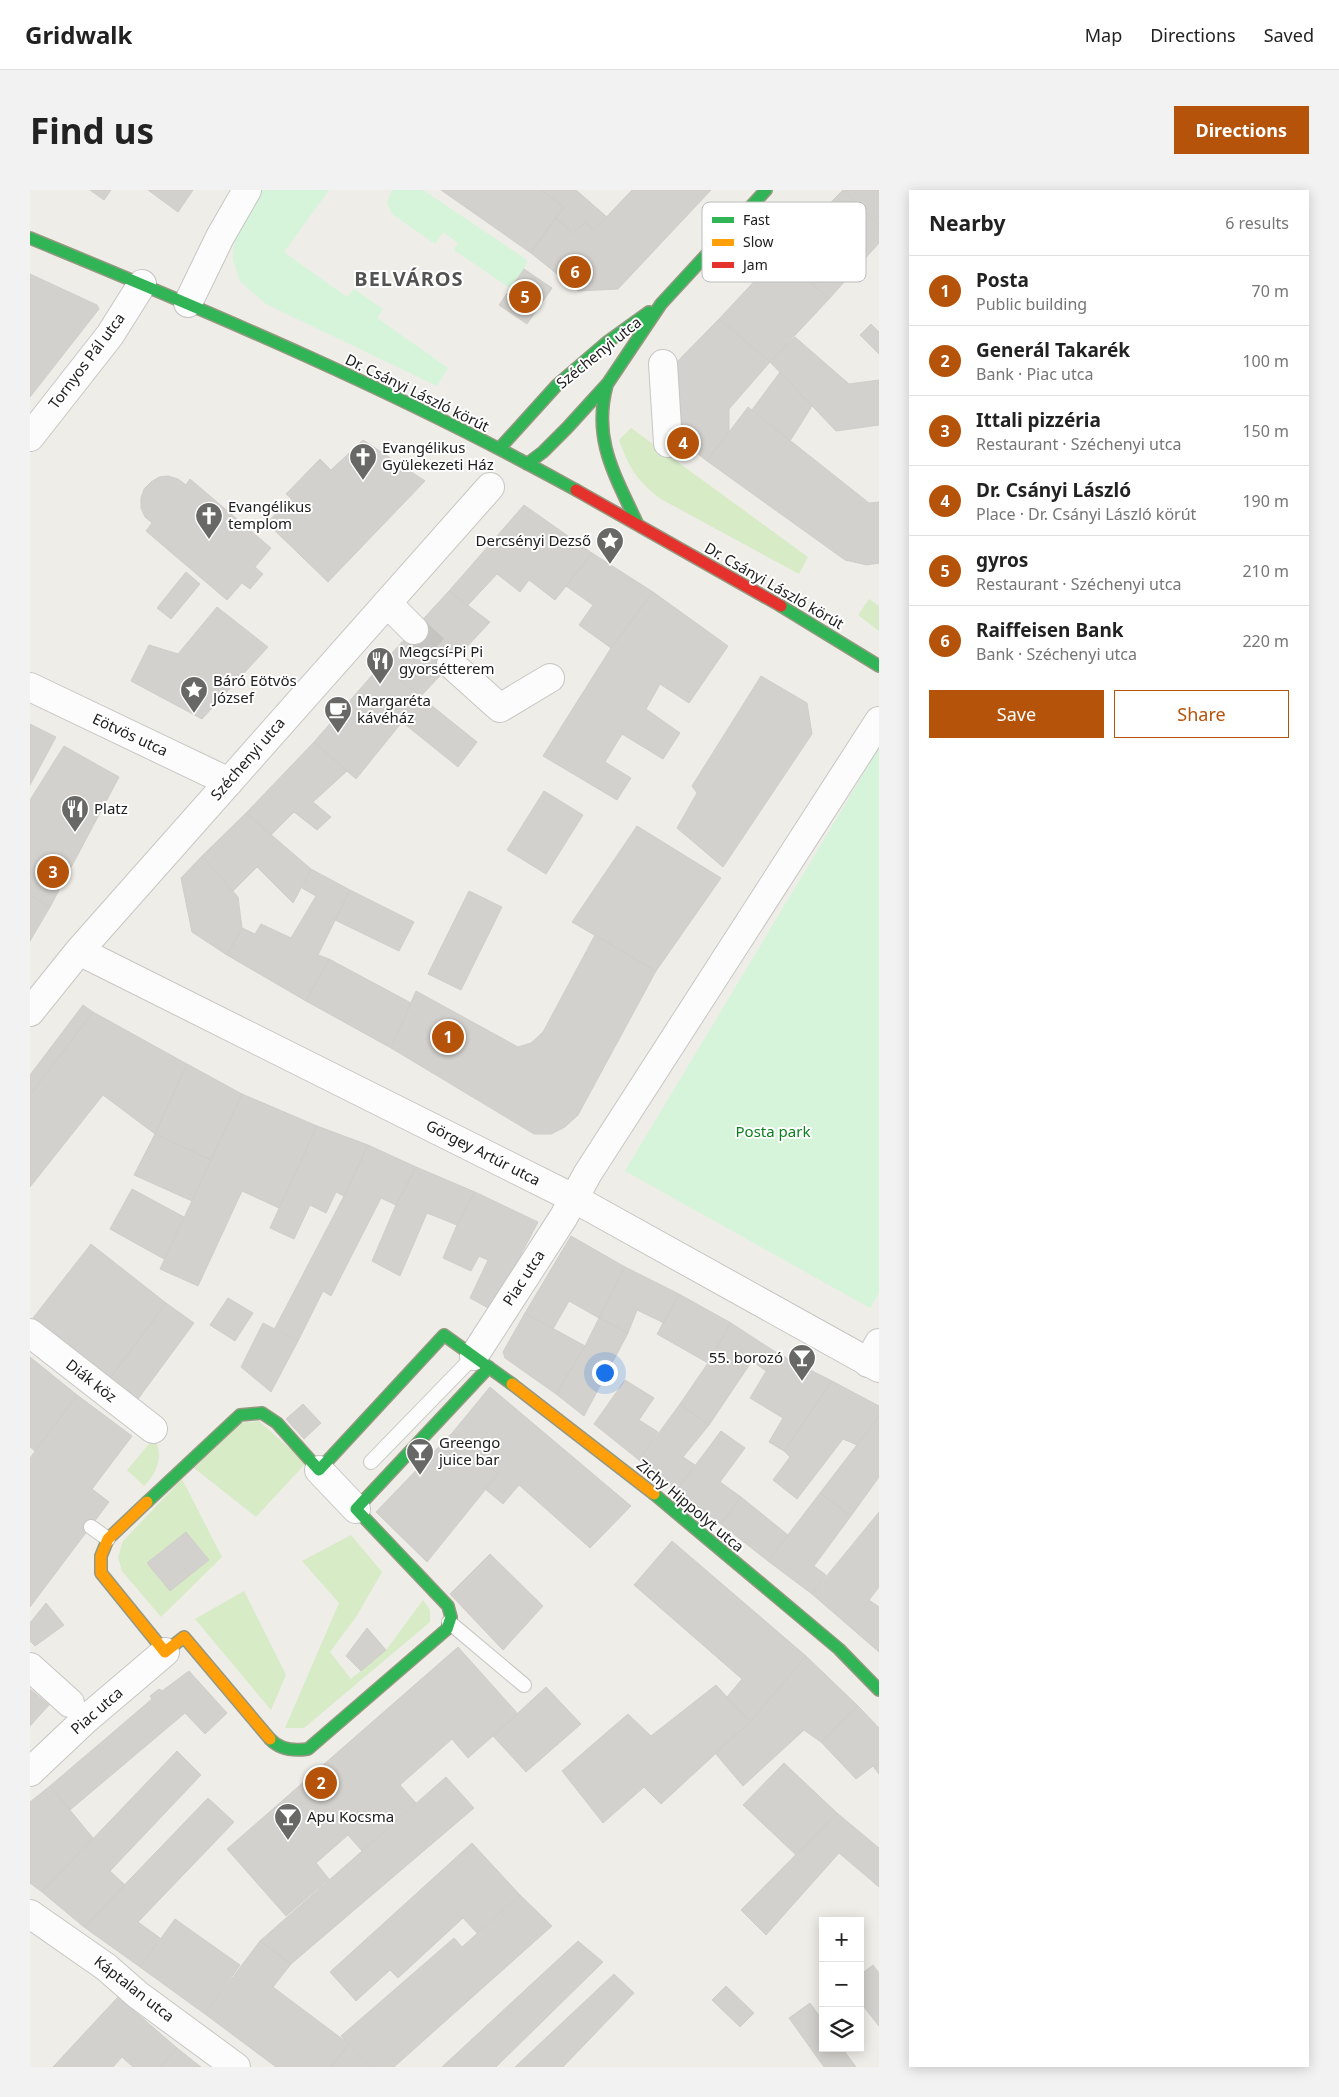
<!DOCTYPE html>
<html lang="en">
<head>
<meta charset="utf-8">
<style>
	body { margin:0; font-family:"Noto Sans",sans-serif; background:#f2f2f2; color:#222 }
	.controls { position:absolute; right:15px; bottom:15px; display:grid; overflow:hidden; border-radius:0px; box-shadow:0 2px 12px #0003 }
	.controls button { width:45px; height:45px; display:grid; place-items:center; padding:0; border:0; border-bottom:1px solid #e0e0e0; background:#fff; color:#222; font:25px sans-serif }
	.you { position:absolute; left:574px; top:1182px; width:18px; height:18px; margin:-12px; border:4px solid #fff; border-radius:50%; background:#1a73e8; box-shadow:0 0 0 8px #1a73e833 }
	.badge { display:grid; place-items:center; width:32px; height:32px; border-radius:50%; background:#b45309; color:#fff; font-size:16px; font-weight:700 }
	.pin { position:absolute; translate:-50% -50%; border:2px solid #fff; box-shadow:0 1px 5px #0006 }
	.list { margin:0; padding:0; list-style:none }
	h2 { display:flex; justify-content:space-between; align-items:center; height:65px; margin:0; padding:0 20px; font-size:21px }
	h2 small { font-size:16px; font-weight:400; color:#767676 }
	.list li { display:grid; grid-template-columns:32px 1fr auto; gap:15px; align-items:center; box-sizing:border-box; height:70px; padding:0 20px; border-top:1px solid #e0e0e0 }
	.list b { display:block; font-size:19px; white-space:nowrap }
	.list p { margin:0; font-size:16px; white-space:nowrap; color:#767676 }
	.list em { font-size:16px; font-style:normal; color:#767676 }
	.actions { display:flex; gap:10px; padding:15px 20px }
	.actions a { flex:1; padding:11px 0; border:1px solid #b45309; border-radius:0px; text-align:center; font-size:18px; color:#b45309 }
	.actions .main { background:#b45309; color:#fff }
	.icon { flex:none; width:28px; height:28px; fill:none; stroke:currentColor; stroke-width:2; stroke-linecap:round; stroke-linejoin:round }
	.map { position:relative; flex:none; width:849px; height:1877px; overflow:hidden; border-radius:0px }
	header { display:flex; align-items:center; gap:30px; box-sizing:border-box; height:70px; padding:0 25px; background:#fff; border-bottom:1px solid #e0e0e0 }
	header strong { font-size:24px }
	nav { display:flex; gap:28px; margin-inline-start:auto; font-size:18px }
	.intro { display:flex; align-items:center; justify-content:space-between; box-sizing:border-box; height:120px; padding:0 30px }
	h1 { margin:0; font-size:35px }
	.button { padding:12px 22px; border-radius:0px; background:#b45309; color:#fff; font-size:18px; font-weight:700 }
	main { display:flex; gap:30px; padding:0 30px }
	aside { flex:1; background:#fff; border-radius:0px; box-shadow:0 2px 12px #0003 }
	.map>svg:first-child { display:block }
</style>
</head>
<body>
<header>
<strong>Gridwalk</strong>
<nav><a>Map</a><a>Directions</a><a>Saved</a></nav>
</header>
<div class="intro"><h1>Find us</h1><a class="button">Directions</a></div>
<main>
<div class="map">
<svg width="849" height="1877" viewBox="0 0 849 1877">
	<rect width="100%" height="100%" fill="#eeede8"/>
	<path fill="#d7ebc7" d="M 601,238 L 778,367 L 769,384 L 629,308 C 605,288 600,279 589,250 Z
		M 839,409 L 849,416 L 849,441 L 828,425 Z
		M 229,1231 L 276,1273 L 226,1327 L 164,1278 L 211,1233 Z
		M 124,1248 C 134,1265 128,1282 114,1296 L 97,1280 Z
		M 152,1289 L 192,1367 L 131,1427 L 92,1381 L 88,1367 L 93,1351 Z
		M 321,1345 L 352,1382 L 326,1427 L 300,1462 L 321,1489 L 356,1460 L 393,1410 L 400,1420 L 400,1432 L 274,1538 L 255,1538 L 309,1413 L 272,1371 Z
		M 214,1401 L 256,1485 L 241,1520 L 165,1429 Z"/>
	<path fill="#d6f4d9" d="M 222,0 L 299,0 L 254,62 L 317,107 L 324,99 L 353,119 L 347,128 L 418,178 L 407,196 L 236,114 L 210,91 L 203,70 L 204,51 Z
		M 362,0 L 393,0 L 497,70 L 494,79 L 480,98 L 424,60 L 428,53 L 413,42 L 405,54 L 362,24 L 357,13 Z
		M 849,558 L 849,1103 L 840,1118 L 595,981 Z"/>
	<path fill="#d2d1cd" stroke="#d1cec9" d="M 60,0 L 81,0 L 74,10 Z
		M 118,0 L 163,0 L 148,22 Z
		M 411,0 L 511,0 L 534,17 L 501,63 Z
		M 511,0 L 546,0 L 577,27 L 564,40 L 555,33 L 543,43 L 525,28 L 534,17 Z
		M 602,0 L 681,0 L 588,99 L 548,101 L 501,63 L 525,28 L 543,43 L 555,33 L 564,40 Z
		M 813,0 L 849,35 L 849,53 L 799,109 L 750,64 Z
		M 814,0 L 849,0 L 849,35 Z
		M 750,64 L 799,109 L 740,172 L 689,129 Z
		M 494,79 L 522,98 L 497,134 L 469,115 Z
		M 0,84 L 67,115 L 69,119 L 0,207 Z
		M 689,129 L 740,172 L 699,219 L 699,241 L 677,271 L 645,246 L 641,178 Z
		M 841,134 L 849,142 L 849,164 L 830,145 Z
		M 765,147 L 819,194 L 849,190 L 849,235 L 806,241 L 740,172 Z
		M 750,182 L 782,216 L 760,251 L 722,220 Z
		M 718,217 L 839,313 L 849,312 L 849,373 L 837,375 L 815,370 L 677,271 Z
		M 333,250 L 395,291 L 298,392 L 237,333 L 261,308 L 256,304 L 290,269 L 301,280 Z
		M 138,286 L 148,289 L 156,295 L 160,289 L 241,358 L 225,377 L 233,384 L 220,399 L 212,393 L 197,410 L 116,341 L 122,333 L 115,327 L 111,318 L 111,308 L 114,299 L 121,292 L 129,287 Z
		M 494,315 L 562,363 L 525,410 L 499,390 L 490,402 L 467,384 L 438,415 L 419,401 Z
		M 562,363 L 623,402 L 581,458 L 549,435 L 563,415 L 536,396 Z
		M 156,382 L 170,394 L 141,429 L 127,418 Z
		M 419,401 L 460,432 L 391,506 L 351,475 Z
		M 623,402 L 698,456 L 659,513 L 630,494 L 616,519 L 650,543 L 633,569 L 592,544 L 575,572 L 601,588 L 587,610 L 513,566 L 581,458 Z
		M 187,417 L 238,457 L 172,529 L 101,491 L 119,455 L 148,464 Z
		M 351,475 L 447,552 L 428,577 L 372,532 L 326,589 L 284,552 Z
		M 731,486 L 777,513 L 782,544 L 693,677 L 647,638 L 667,603 L 662,596 Z
		M 0,534 L 26,547 L 0,595 Z
		M 284,552 L 317,581 L 283,612 L 301,627 L 287,640 L 264,622 L 241,645 L 216,623 Z
		M 34,556 L 89,587 L 20,717 L 0,705 L 0,610 Z
		M 514,601 L 553,625 L 516,684 L 477,660 Z
		M 216,623 L 281,679 L 263,713 L 227,677 L 203,701 L 172,666 Z
		M 607,636 L 691,688 L 626,781 L 542,732 Z
		M 172,666 L 208,707 L 212,738 L 197,765 L 162,742 L 151,688 Z
		M 281,679 L 320,700 L 288,765 L 299,769 L 276,811 L 197,765 L 212,738 L 225,744 L 231,734 L 261,748 L 286,706 L 272,698 Z
		M 320,700 L 384,732 L 369,761 L 305,730 Z
		M 439,701 L 472,717 L 431,800 L 398,784 Z
		M 0,705 L 20,717 L 0,751 Z
		M 565,745 L 626,781 L 548,925 L 535,937 L 521,944 L 504,944 L 361,858 L 386,801 L 488,857 L 501,853 L 513,842 Z
		M 299,769 L 381,813 L 361,858 L 276,811 Z
		M 53,815 L 63,822 L 0,905 L 0,885 Z
		M 63,822 L 157,874 L 125,944 L 73,905 L 0,997 L 0,905 Z
		M 157,874 L 212,904 L 181,970 L 125,944 Z
		M 212,904 L 287,936 L 249,1018 L 212,1001 L 168,1096 L 130,1079 Z
		M 287,936 L 338,955 L 314,1006 L 306,1002 L 296,1023 L 280,1015 L 264,1049 L 240,1038 Z
		M 125,944 L 181,970 L 162,1011 L 104,985 Z
		M 338,955 L 386,977 L 366,1015 L 351,1008 L 301,1106 L 293,1101 L 268,1151 L 245,1138 L 314,1006 Z
		M 386,977 L 445,1002 L 427,1035 L 397,1023 L 370,1086 L 342,1071 L 366,1015 Z
		M 102,999 L 154,1027 L 134,1069 L 80,1039 Z
		M 445,1002 L 508,1032 L 462,1120 L 440,1108 L 458,1070 L 449,1066 L 441,1081 L 413,1068 L 427,1035 Z
		M 541,1046 L 595,1077 L 569,1128 L 539,1111 L 523,1139 L 495,1123 Z
		M 61,1054 L 136,1113 L 80,1188 L 3,1128 Z
		M 595,1077 L 649,1104 L 634,1133 L 607,1120 L 598,1143 L 569,1128 Z
		M 649,1104 L 701,1133 L 678,1173 L 627,1144 Z
		M 198,1108 L 223,1123 L 205,1151 L 180,1135 Z
		M 136,1113 L 164,1133 L 108,1209 L 80,1188 Z
		M 495,1123 L 555,1156 L 526,1204 L 475,1168 L 473,1162 Z
		M 569,1128 L 598,1143 L 554,1226 L 526,1204 L 555,1156 Z
		M 233,1133 L 268,1151 L 241,1202 L 211,1177 Z
		M 701,1133 L 747,1163 L 736,1181 L 722,1171 L 679,1235 L 650,1214 L 678,1173 Z
		M 747,1163 L 802,1191 L 754,1261 L 739,1252 L 753,1228 L 720,1208 Z
		M 0,1167 L 47,1205 L 5,1261 L 0,1257 Z
		M 595,1190 L 624,1208 L 609,1230 L 628,1242 L 609,1270 L 564,1234 Z
		M 802,1191 L 849,1216 L 849,1226 L 827,1255 L 813,1249 L 767,1309 L 743,1290 L 760,1267 L 754,1261 Z
		M 460,1197 L 601,1316 L 560,1358 L 489,1295 L 473,1314 L 455,1299 L 468,1284 L 423,1242 Z
		M 47,1205 L 102,1246 L 62,1299 L 79,1312 L 0,1417 L 0,1268 Z
		M 273,1214 L 291,1233 L 274,1249 L 256,1229 Z
		M 650,1214 L 679,1235 L 653,1267 L 665,1275 L 646,1301 L 609,1270 Z
		M 849,1226 L 849,1287 L 821,1326 L 790,1303 Z
		M 691,1241 L 715,1258 L 690,1292 L 711,1307 L 691,1334 L 646,1301 Z
		M 423,1242 L 468,1284 L 397,1372 L 346,1322 Z
		M 790,1303 L 821,1326 L 784,1376 L 796,1385 L 782,1404 L 738,1371 Z
		M 711,1307 L 758,1345 L 738,1371 L 691,1334 Z
		M 849,1322 L 849,1397 L 839,1410 L 849,1417 L 849,1462 L 782,1404 Z
		M 156,1342 L 179,1370 L 140,1401 L 117,1373 Z
		M 642,1351 L 776,1466 L 720,1532 L 697,1507 L 712,1489 L 604,1395 Z
		M 460,1364 L 513,1416 L 473,1460 L 420,1404 Z
		M 16,1413 L 34,1435 L 5,1456 L 0,1451 L 0,1433 Z
		M 337,1438 L 356,1460 L 331,1481 L 316,1466 Z
		M 428,1457 L 488,1524 L 438,1568 L 422,1549 L 370,1595 L 386,1613 L 332,1661 L 318,1645 L 286,1673 L 299,1689 L 256,1726 L 197,1659 Z
		M 776,1466 L 828,1516 L 791,1552 L 774,1540 L 713,1596 L 685,1563 L 720,1532 Z
		M 159,1481 L 197,1523 L 175,1544 L 155,1523 L 40,1620 L 20,1596 L 122,1509 L 120,1506 L 129,1499 L 132,1501 Z
		M 686,1495 L 720,1532 L 631,1614 L 614,1597 L 573,1633 L 532,1581 L 598,1524 L 621,1546 Z
		M 516,1497 L 551,1534 L 496,1582 L 463,1546 Z
		M 0,1499 L 19,1515 L 0,1536 Z
		M 828,1516 L 849,1538 L 849,1584 L 843,1576 L 826,1589 L 791,1552 Z
		M 147,1561 L 171,1585 L 80,1681 L 95,1695 L 54,1737 L 12,1702 Z
		M 754,1573 L 807,1623 L 766,1665 L 713,1615 Z
		M 416,1587 L 444,1618 L 261,1774 L 230,1751 Z
		M 20,1596 L 63,1648 L 12,1702 L 0,1693 L 0,1612 Z
		M 178,1608 L 204,1632 L 108,1732 L 130,1748 L 110,1777 L 54,1737 Z
		M 807,1623 L 849,1658 L 849,1697 L 809,1663 L 736,1745 L 711,1720 Z
		M 442,1653 L 490,1705 L 447,1743 L 433,1728 L 368,1788 L 360,1780 L 326,1811 L 300,1782 Z
		M 490,1705 L 522,1736 L 364,1877 L 342,1877 L 311,1846 L 424,1748 L 432,1757 Z
		M 145,1729 L 210,1775 L 175,1824 L 110,1777 Z
		M 230,1751 L 261,1774 L 243,1797 L 319,1854 L 301,1877 L 246,1877 L 175,1824 Z
		M 548,1751 L 573,1772 L 466,1877 L 412,1877 Z
		M 843,1775 L 849,1783 L 849,1836 L 830,1812 L 830,1785 Z
		M 584,1784 L 604,1803 L 533,1877 L 485,1877 Z
		M 696,1796 L 724,1823 L 710,1837 L 682,1810 Z
		M 88,1807 L 147,1858 L 130,1877 L 103,1877 L 92,1867 L 83,1877 L 23,1877 Z
		M 780,1813 L 793,1831 L 793,1858 L 812,1858 L 826,1877 L 794,1877 L 759,1828 Z
		M 319,1854 L 342,1877 L 301,1877 Z
		M 147,1858 L 171,1877 L 130,1877 Z"/>
	<g fill="none" stroke-linecap="round" stroke-linejoin="round">
		<path stroke="#c5c4c0" stroke-width="28" stroke-dasharray="28 14" stroke-linecap="butt" d="M 384,440 L 421,474"/>
		<defs>
			<path id="lane" d="M 341,1272 L 444,1166
				M 61,1337 L 78,1349
				M 419,1432 L 494,1495"/>
			<path id="street" d="M 158,113 L 190,47 L 217,0
				M 633,174 L 638,253
				M 0,247 L 80,145 L 112,94
				M 357,413 L 384,440
				M 421,474 L 470,518 L 520,488
				M 0,497 L 199,592
				M 49,761 L 545,1009 L 849,1178
				M 0,822 L 49,761 L 460,297
				M 0,1143 L 123,1239
				M 444,1166 L 533,1028 L 558,983 L 849,531
				M 838,1173 L 849,1153
				M 289,1280 L 326,1319
				M 0,1477 L 40,1513
				M 0,1582 L 55,1530 L 135,1462
				M 0,1724 L 76,1777 L 108,1805 L 206,1877"/>
			<path id="fast" d="M 0,48 C 185,124 371,203 546,300
				M 577,195 C 562,249 585,285 607,333
				M 469,259 L 527,195 L 576,153 L 619,122
				M 497,274 L 513,262 L 537,238 L 578,193 L 631,114 L 736,0
				M 751,416 L 849,476
				M 624,1304 L 809,1459 L 849,1500
				M 117,1312 L 210,1225 L 232,1223 L 247,1233 L 289,1280 L 414,1145 L 482,1194
				M 240,1549 C 250,1560 264,1561 278,1559 L 417,1439 L 421,1427 L 418,1416 L 326,1319 L 459,1177"/>
			<path id="slow" d="M 482,1194 L 624,1304
				M 117,1312 L 78,1349 L 71,1366 L 71,1383 L 135,1462 L 154,1447 L 240,1549"/>
			<path id="jam" d="M 546,300 L 751,416"/>
		</defs>
		<use href="#lane" stroke="#c7c6c4" stroke-width="16"/>
		<use href="#street" stroke="#c7c6c4" stroke-width="30"/>
		<use href="#fast" stroke="#949880" stroke-width="14"/>
		<use href="#slow" stroke="#949880" stroke-width="14"/>
		<use href="#jam" stroke="#949880" stroke-width="14"/>
		<use href="#lane" stroke="#fcfcfc" stroke-width="14"/>
		<use href="#street" stroke="#fcfcfc" stroke-width="28"/>
		<use href="#fast" stroke="#30b455" stroke-width="11"/>
		<use href="#slow" stroke="#ff9f0a" stroke-width="11"/>
		<use href="#jam" stroke="#e5322d" stroke-width="11"/>
	</g>
	<defs>
		<symbol id="church-pin" viewBox="-11 -11 22 30"><path d="M0 17L-7.5 6A9.5 9.5 0 1 1 7.5 6Z" fill="#686866" stroke="#fff"/><path d="M-1.2-6h2.4v3.5h3.3v2.4h-3.3V6h-2.4V-.1h-3.3v-2.4h3.3Z" fill="#fff"/></symbol>
		<symbol id="sight-pin" viewBox="-11 -11 22 30"><path d="M0 17L-7.5 6A9.5 9.5 0 1 1 7.5 6Z" fill="#686866" stroke="#fff"/><path d="M0-6L1.8-2.2L6-1.7L2.9 1.2L3.7 5.4L0 3.3L-3.7 5.4L-2.9 1.2L-6-1.7L-1.8-2.2Z" fill="#fff"/></symbol>
		<symbol id="restaurant-pin" viewBox="-11 -11 22 30"><path d="M0 17L-7.5 6A9.5 9.5 0 1 1 7.5 6Z" fill="#686866" stroke="#fff"/><path d="M-5-6h1v4h1v-4h1v4h1v-4h1v5L-1.5 .5V6h-2V.5L-5-1ZM5-6V6H3V1.5H1.5Q1.5-4 5-6Z" fill="#fff"/></symbol>
		<symbol id="cafe-pin" viewBox="-11 -11 22 30"><path d="M0 17L-7.5 6A9.5 9.5 0 1 1 7.5 6Z" fill="#686866" stroke="#fff"/><path d="M-5.5-4.5H6V0H3Q3 3.5 0 3.5H-2.5Q-5.5 3.5-5.5 0ZM3-3.2v2h1.7v-2ZM-6 4.5H4V6H-6Z" fill="#fff"/></symbol>
		<symbol id="bar-pin" viewBox="-11 -11 22 30"><path d="M0 17L-7.5 6A9.5 9.5 0 1 1 7.5 6Z" fill="#686866" stroke="#fff"/><path d="M-6-5H6L.8 .8V4.5H3.5V6h-7V4.5H-.8V.8Z" fill="#fff"/></symbol>
	</defs>
	<g fill-rule="evenodd">
		<use href="#church-pin" x="317" y="251" width="32" height="43"/>
		<use href="#church-pin" x="163" y="310" width="32" height="43"/>
		<use href="#sight-pin" x="564" y="335" width="32" height="43"/>
		<use href="#restaurant-pin" x="334" y="455" width="32" height="43"/>
		<use href="#sight-pin" x="148" y="484" width="32" height="43"/>
		<use href="#cafe-pin" x="292" y="504" width="32" height="43"/>
		<use href="#restaurant-pin" x="29" y="603" width="32" height="43"/>
		<use href="#bar-pin" x="756" y="1152" width="32" height="43"/>
		<use href="#bar-pin" x="374" y="1246" width="32" height="43"/>
		<use href="#bar-pin" x="242" y="1611" width="32" height="43"/>
	</g>
	<g text-anchor="middle" stroke-width="4" stroke-linejoin="round" paint-order="stroke">
		<g font-size="15" fill="#202020" stroke="#fff">
			<text transform="translate(569 163) rotate(-39)" y="5">Széchenyi utca</text>
			<text transform="translate(57 171) rotate(-53)" y="5">Tornyos Pál utca</text>
			<text transform="translate(387 203) rotate(26)" y="5">Dr. Csányi László körút</text>
			<text transform="translate(744 396) rotate(30)" y="5">Dr. Csányi László körút</text>
			<text transform="translate(100 545) rotate(25)" y="5">Eötvös utca</text>
			<text transform="translate(218 569) rotate(-49)" y="5">Széchenyi utca</text>
			<text transform="translate(453 963) rotate(27)" y="5">Görgey Artúr utca</text>
			<text transform="translate(494 1088) rotate(-57)" y="5">Piac utca</text>
			<text transform="translate(61 1191) rotate(38)" y="5">Diák köz</text>
			<text transform="translate(660 1316) rotate(40)" y="5">Zichy Hippolyt utca</text>
			<text transform="translate(67 1521) rotate(-41)" y="5">Piac utca</text>
			<text transform="translate(104 1799) rotate(38)" y="5">Káptalan utca</text>
		</g>
		<g font-size="15" fill="#202020" stroke="#fff" text-anchor="start">
			<text x="352" y="263">Evangélikus<tspan x="352" dy="17">Gyülekezeti Ház</tspan></text>
			<text x="198" y="322">Evangélikus<tspan x="198" dy="17">templom</tspan></text>
			<text x="561" y="356" text-anchor="end">Dercsényi Dezső</text>
			<text x="369" y="467">Megcsí-Pi Pi<tspan x="369" dy="17">gyorsétterem</tspan></text>
			<text x="183" y="496">Báró Eötvös<tspan x="183" dy="17">József</tspan></text>
			<text x="327" y="516">Margaréta<tspan x="327" dy="17">kávéház</tspan></text>
			<text x="64" y="624">Platz</text>
			<text x="753" y="1173" text-anchor="end">55. borozó</text>
			<text x="409" y="1258">Greengo<tspan x="409" dy="17">juice bar</tspan></text>
			<text x="277" y="1632">Apu Kocsma</text>
		</g>
		<g font-size="15" fill="#0b801f" stroke="#fff">
			<text x="743" y="947">Posta park</text>
		</g>
		<g font-size="20" font-weight="bold" letter-spacing="1" fill="#535353" stroke="#fff">
			<text x="379" y="96">BELVÁROS</text>
		</g>
	</g>
	<rect x="672" y="12" width="164" height="80" rx="8" fill="#fff" stroke="#bcbcbc" stroke-width="1"/>
	<rect x="682" y="27" width="22" height="6" fill="#30b455"/>
	<rect x="682" y="49" width="22" height="7" fill="#ff9f0a"/>
	<rect x="682" y="72" width="22" height="6" fill="#e5322d"/>
	<g font-size="14" fill="#202020">
		<text x="713" y="35">Fast</text>
		<text x="713" y="57">Slow</text>
		<text x="713" y="80">Jam</text>
	</g>
</svg>
<div class="controls">
<button>+</button>
<button>−</button>
<button><svg class="icon" aria-label="layers" viewBox="0 0 24 24"><path d="M12 4l9 5-9 5-9-5zM3 14l9 5 9-5"/></svg></button>
</div>
<div class="you"></div>
<div class="pin badge" style="left:418px;top:847px">1</div>
<div class="pin badge" style="left:291px;top:1593px">2</div>
<div class="pin badge" style="left:23px;top:682px">3</div>
<div class="pin badge" style="left:653px;top:253px">4</div>
<div class="pin badge" style="left:495px;top:107px">5</div>
<div class="pin badge" style="left:545px;top:82px">6</div>
</div>
<aside>
<h2>Nearby<small>6 results</small></h2>
<ul class="list">
<li><span class="badge">1</span><div><b>Posta</b><p>Public building</p></div><em>70 m</em></li>
<li><span class="badge">2</span><div><b>Generál Takarék</b><p>Bank · Piac utca</p></div><em>100 m</em></li>
<li><span class="badge">3</span><div><b>Ittali pizzéria</b><p>Restaurant · Széchenyi utca</p></div><em>150 m</em></li>
<li><span class="badge">4</span><div><b>Dr. Csányi László</b><p>Place · Dr. Csányi László körút</p></div><em>190 m</em></li>
<li><span class="badge">5</span><div><b>gyros</b><p>Restaurant · Széchenyi utca</p></div><em>210 m</em></li>
<li><span class="badge">6</span><div><b>Raiffeisen Bank</b><p>Bank · Széchenyi utca</p></div><em>220 m</em></li>
</ul>
<div class="actions"><a class="main">Save</a><a>Share</a></div>
</aside>
</main>
</body>
</html>
